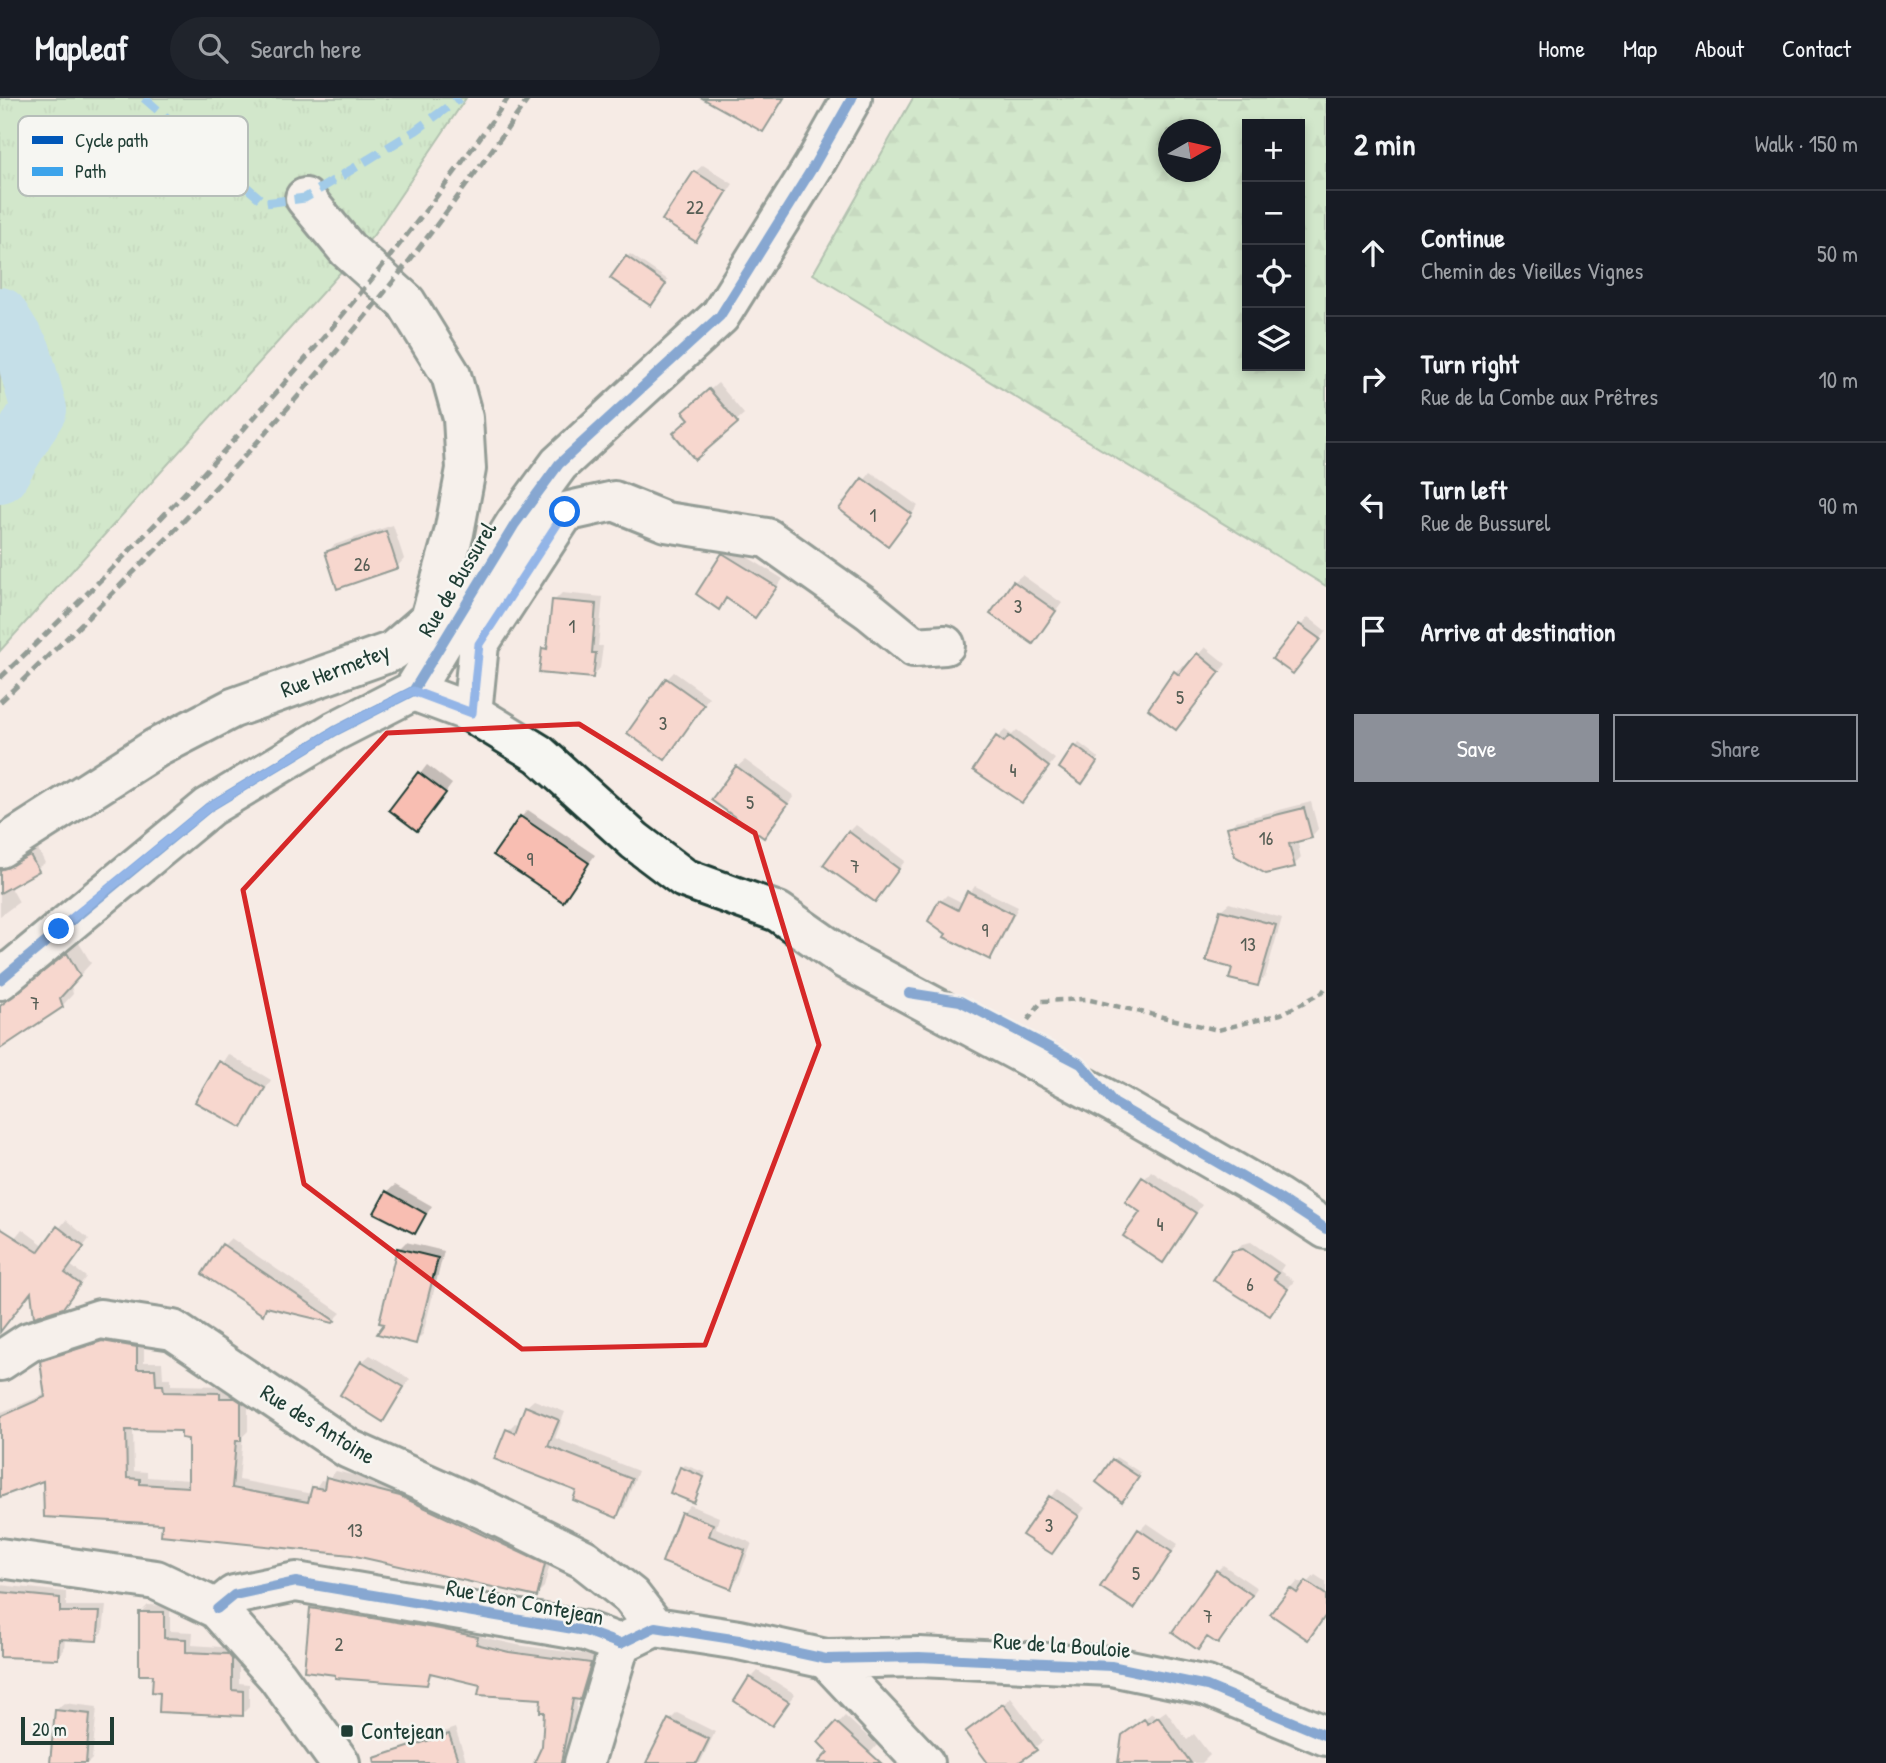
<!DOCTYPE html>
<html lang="en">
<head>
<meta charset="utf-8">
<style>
	body { margin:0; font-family:"Patrick Hand",sans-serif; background:#20242c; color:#f1f3f6 }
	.controls { position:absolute; right:21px; top:21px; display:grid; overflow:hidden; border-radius:0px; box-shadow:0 4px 10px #0003 }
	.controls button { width:63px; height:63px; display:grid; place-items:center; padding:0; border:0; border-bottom:2px solid #363941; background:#171b24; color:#f1f3f6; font:35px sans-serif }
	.compass { position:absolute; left:1158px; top:21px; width:63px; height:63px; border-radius:50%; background:#171b24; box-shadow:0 4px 10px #0003; rotate:81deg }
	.scale { position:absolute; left:21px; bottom:18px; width:93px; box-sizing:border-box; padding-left:7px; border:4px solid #1f3d34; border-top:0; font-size:19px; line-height:24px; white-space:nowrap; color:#1f3d34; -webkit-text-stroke:5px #f6f6f2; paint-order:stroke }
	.stop { position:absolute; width:21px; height:21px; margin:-16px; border:5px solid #1a73e8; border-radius:50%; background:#fff }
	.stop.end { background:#1a73e8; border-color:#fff; box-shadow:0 2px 7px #0008 }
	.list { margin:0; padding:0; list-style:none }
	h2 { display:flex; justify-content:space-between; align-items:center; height:91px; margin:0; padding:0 28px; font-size:30px }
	h2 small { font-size:23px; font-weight:400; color:#9ea1a6 }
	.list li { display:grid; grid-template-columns:46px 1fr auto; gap:21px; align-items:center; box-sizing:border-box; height:126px; padding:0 28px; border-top:2px solid #363941 }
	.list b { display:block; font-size:26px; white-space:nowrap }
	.list p { margin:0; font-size:23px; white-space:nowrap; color:#9ea1a6 }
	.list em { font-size:23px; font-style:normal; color:#9ea1a6 }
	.actions { display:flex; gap:14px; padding:21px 28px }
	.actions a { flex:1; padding:16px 0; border:2px solid #8c9099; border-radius:0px; text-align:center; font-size:24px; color:#8c9099 }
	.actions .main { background:#8c9099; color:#fff }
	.icon { flex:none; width:38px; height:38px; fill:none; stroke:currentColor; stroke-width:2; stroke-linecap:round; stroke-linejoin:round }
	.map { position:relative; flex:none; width:1326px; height:1665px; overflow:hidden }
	header { display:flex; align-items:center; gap:42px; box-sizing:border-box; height:98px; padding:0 35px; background:#171b24; border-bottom:2px solid #363941 }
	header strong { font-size:33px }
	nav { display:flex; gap:38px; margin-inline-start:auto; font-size:24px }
	.search { width:490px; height:63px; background:#20242c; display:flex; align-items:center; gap:18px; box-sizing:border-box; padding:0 24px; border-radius:38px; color:#9ea1a6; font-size:26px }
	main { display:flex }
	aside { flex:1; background:#171b24 }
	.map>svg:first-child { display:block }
</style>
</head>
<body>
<header>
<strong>Mapleaf</strong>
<div class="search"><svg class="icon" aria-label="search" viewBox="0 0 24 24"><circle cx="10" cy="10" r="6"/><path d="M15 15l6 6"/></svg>Search here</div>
<nav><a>Home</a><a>Map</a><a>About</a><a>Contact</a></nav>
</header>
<main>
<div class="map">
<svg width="1326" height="1665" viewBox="0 0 1326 1665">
	<defs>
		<pattern id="grass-tufts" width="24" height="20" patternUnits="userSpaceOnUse" patternTransform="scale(1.75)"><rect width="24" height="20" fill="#a6e3aa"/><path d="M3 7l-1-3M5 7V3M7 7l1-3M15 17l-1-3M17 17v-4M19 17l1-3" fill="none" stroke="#8ec493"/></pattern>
		<pattern id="forest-firs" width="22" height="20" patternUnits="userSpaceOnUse" patternTransform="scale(1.75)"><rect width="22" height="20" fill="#a6e3aa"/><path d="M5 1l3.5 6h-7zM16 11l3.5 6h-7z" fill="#8ec493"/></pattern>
	</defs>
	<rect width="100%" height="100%" fill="#f6ebe5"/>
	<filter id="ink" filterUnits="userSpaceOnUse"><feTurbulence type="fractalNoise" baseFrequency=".0143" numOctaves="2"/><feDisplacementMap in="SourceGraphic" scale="14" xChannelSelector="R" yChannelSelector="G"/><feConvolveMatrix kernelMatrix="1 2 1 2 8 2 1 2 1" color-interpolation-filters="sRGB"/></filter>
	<g filter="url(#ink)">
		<path fill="url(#grass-tufts)" stroke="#62906f" stroke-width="2" d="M 0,0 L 466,0 L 373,138 L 0,553 Z"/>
		<path fill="url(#forest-firs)" stroke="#62906f" stroke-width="2" fill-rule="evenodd" d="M 913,0 L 1326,0 L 1326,488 L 813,176 ZM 1247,26 L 1300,26 L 1300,268 L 1247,268 ZM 1168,32 L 1210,32 L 1210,74 L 1168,74 Z"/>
		<path fill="#0003" fill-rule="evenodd" d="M 742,0 L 785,0 L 763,32 Z
			M 703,67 L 733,86 L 696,141 L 695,74 Z
			M 630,156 L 668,182 L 654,203 L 627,159 Z
			M 718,285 L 744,316 L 695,359 L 692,307 Z
			M 871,374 L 918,408 L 888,446 L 842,411 Z
			M 393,427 L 404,461 L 397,469 L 327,455 L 334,447 Z
			M 731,449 L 783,481 L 755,518 L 728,499 L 719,509 L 724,456 Z
			M 1022,477 L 1062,505 L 1033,544 L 1014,484 Z
			M 562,495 L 603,499 L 598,548 L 603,548 L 600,570 L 593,578 L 543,551 L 550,544 L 554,503 Z
			M 1308,519 L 1326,533 L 1300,567 L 1275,560 Z
			M 1205,549 L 1226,566 L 1183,622 L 1150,611 L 1175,574 L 1183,567 L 1187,570 Z
			M 674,574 L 709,599 L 665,660 L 667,581 Z
			M 1005,632 L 1012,637 L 1017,632 L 1055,661 L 1022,703 L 997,640 Z
			M 1079,645 L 1099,660 L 1085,680 L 1061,669 Z
			M 745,662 L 794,698 L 764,737 L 737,669 Z
			M 427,667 L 452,686 L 424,723 L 392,712 Z
			M 1311,704 L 1318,731 L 1311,739 L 1297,742 L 1301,760 L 1294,767 L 1229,730 L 1236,723 Z
			M 528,712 L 595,757 L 563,801 L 521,719 Z
			M 856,727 L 905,763 L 875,801 L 849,734 Z
			M 38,751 L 45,765 L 10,788 L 19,804 L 0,818 L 0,767 L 20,762 Z
			M 975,788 L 1018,809 L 996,853 L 989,860 L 948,835 L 941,803 L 947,797 L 963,805 Z
			M 1229,805 L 1282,820 L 1265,879 L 1258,886 L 1235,869 L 1221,812 Z
			M 79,845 L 91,865 L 71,887 L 73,896 L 62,908 L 0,943 L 0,908 Z
			M 228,956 L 271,982 L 242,1028 L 198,1003 Z
			M 1151,1073 L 1202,1107 L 1162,1162 L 1142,1113 L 1128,1103 Z
			M 395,1087 L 432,1108 L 415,1134 L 387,1094 Z
			M 66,1122 L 89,1141 L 70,1167 L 86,1179 L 69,1201 L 32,1191 L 0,1233 L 2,1156 L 22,1131 L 45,1148 Z
			M 231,1140 L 341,1215 L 333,1223 L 270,1208 L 263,1215 L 224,1147 Z
			M 406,1144 L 444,1153 L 423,1236 L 415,1244 L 386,1224 L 399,1151 Z
			M 1251,1144 L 1284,1167 L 1280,1173 L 1294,1183 L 1269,1215 L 1234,1154 L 1242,1146 Z
			M 111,1236 L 144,1241 L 144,1264 L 162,1264 L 163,1280 L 171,1280 L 171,1287 L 227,1288 L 228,1293 L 248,1296 L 248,1333 L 243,1338 L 239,1382 L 312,1396 L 321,1382 L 327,1383 L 336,1373 L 409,1391 L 552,1458 L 544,1489 L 536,1497 L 351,1455 L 164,1424 L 45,1380 L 0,1397 L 0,1309 L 2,1314 L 46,1296 L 42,1264 L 50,1256 ZM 133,1331 L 182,1332 L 190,1339 L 189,1382 L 147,1379 L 147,1374 L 134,1373 Z
			M 370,1257 L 410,1281 L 383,1321 L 362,1264 Z
			M 534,1302 L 565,1314 L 555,1340 L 638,1373 L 624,1410 L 616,1418 L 579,1392 L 508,1332 L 515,1325 L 520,1327 L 526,1309 Z
			M 1116,1359 L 1141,1375 L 1125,1399 L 1113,1362 Z
			M 685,1367 L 706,1375 L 693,1403 L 682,1370 Z
			M 1058,1391 L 1085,1410 L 1052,1454 L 1050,1399 Z
			M 690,1407 L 719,1419 L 716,1430 L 752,1445 L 738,1481 L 730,1489 L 664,1463 L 683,1415 Z
			M 1147,1425 L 1178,1446 L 1134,1509 L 1140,1432 Z
			M 1223,1467 L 1257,1490 L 1224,1538 L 1218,1544 L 1208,1538 L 1198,1550 L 1217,1473 Z
			M 1315,1477 L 1326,1484 L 1326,1518 L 1308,1540 L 1291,1491 L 1298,1483 L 1305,1488 Z
			M 0,1487 L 66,1494 L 66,1508 L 106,1508 L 103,1534 L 96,1541 L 65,1539 L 64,1552 L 57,1559 L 0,1557 Z
			M 319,1503 L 484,1532 L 482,1539 L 517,1547 L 597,1558 L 587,1593 L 578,1600 L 569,1653 L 564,1665 L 536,1665 L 544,1648 L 545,1613 L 542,1600 L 434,1574 L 426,1585 L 312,1510 Z
			M 148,1507 L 170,1508 L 170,1533 L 193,1534 L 192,1547 L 235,1550 L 239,1560 L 239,1585 L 249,1586 L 249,1609 L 242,1616 L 162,1594 L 141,1514 Z
			M 758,1573 L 795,1596 L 775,1620 L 751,1580 Z
			M 1011,1600 L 1043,1643 L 1015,1665 L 990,1665 L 975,1627 Z
			M 64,1605 L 97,1609 L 92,1661 L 88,1665 L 52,1665 L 56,1612 Z
			M 1166,1613 L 1187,1642 L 1194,1636 L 1210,1657 L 1202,1665 L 1134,1665 L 1123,1638 L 1152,1615 L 1156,1620 Z
			M 677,1615 L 715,1634 L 700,1665 L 652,1665 L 669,1623 Z
			M 845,1618 L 877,1647 L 861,1665 L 832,1665 L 831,1653 L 821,1644 Z
			M 455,1630 L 467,1665 L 410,1665 L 406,1651 L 413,1644 Z"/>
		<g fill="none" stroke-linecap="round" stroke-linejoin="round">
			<path stroke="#8ad0ec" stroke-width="56" d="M 0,217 L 23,254 L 39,311 L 0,377"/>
		</g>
		<path fill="#f8beb2" stroke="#1f3d34" stroke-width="2" fill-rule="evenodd" d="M 702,0 L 784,0 L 763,34 Z
			M 694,73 L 727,94 L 696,144 L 662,122 Z
			M 626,158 L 666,186 L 651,208 L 610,180 Z
			M 709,291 L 738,325 L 695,362 L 673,335 L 689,321 L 683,314 Z
			M 862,380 L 912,416 L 888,448 L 839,411 Z
			M 386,433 L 398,470 L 337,491 L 325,454 Z
			M 722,455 L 777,489 L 755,520 L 726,500 L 719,512 L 696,496 Z
			M 1013,483 L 1056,513 L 1033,546 L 990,516 Z
			M 552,502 L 596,506 L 592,555 L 596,555 L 593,580 L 539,575 L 542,550 L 547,551 Z
			M 1299,526 L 1320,541 L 1293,576 L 1272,561 Z
			M 1197,555 L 1220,574 L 1176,632 L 1148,611 L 1174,573 L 1179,577 Z
			M 666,580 L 704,607 L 665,662 L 627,635 Z
			M 996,638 L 1004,644 L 1009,638 L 1049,669 L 1022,705 L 973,672 Z
			M 1074,647 L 1097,664 L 1082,686 L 1059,670 Z
			M 736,668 L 788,706 L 764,740 L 711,702 Z
			M 418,674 L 446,695 L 417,733 L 389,712 Z
			M 1304,710 L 1312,740 L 1289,746 L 1295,769 L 1266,776 L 1235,758 L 1227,729 Z
			M 520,718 L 589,765 L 563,804 L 493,757 Z
			M 848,733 L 899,771 L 875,804 L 823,767 Z
			M 30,757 L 39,773 L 0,795 L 0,772 Z
			M 967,793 L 1013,816 L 990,862 L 944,839 L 946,836 L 928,823 L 939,802 L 958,812 Z
			M 1220,812 L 1276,827 L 1258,888 L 1229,881 L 1232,870 L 1206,863 Z
			M 67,855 L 80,878 L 60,900 L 63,909 L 0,951 L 0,908 Z
			M 219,963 L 265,990 L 242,1030 L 195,1004 Z
			M 1142,1079 L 1196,1115 L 1163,1165 L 1123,1138 L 1140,1114 L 1125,1104 Z
			M 386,1093 L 426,1116 L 415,1136 L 374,1115 Z
			M 57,1128 L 84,1149 L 65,1175 L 80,1186 L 63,1210 L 34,1219 L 31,1194 L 0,1234 L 0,1130 L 38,1154 Z
			M 222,1146 L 335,1223 L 333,1225 L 266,1209 L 263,1217 L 202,1176 Z
			M 397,1150 L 438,1160 L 416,1246 L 377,1236 L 384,1226 L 379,1225 Z
			M 1243,1151 L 1278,1175 L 1274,1181 L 1288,1191 L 1270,1218 L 1213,1182 L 1232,1153 Z
			M 102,1243 L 137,1249 L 137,1271 L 155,1271 L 156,1287 L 163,1287 L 164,1294 L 220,1295 L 220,1300 L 235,1300 L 241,1304 L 241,1343 L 236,1343 L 232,1390 L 308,1404 L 312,1389 L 324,1391 L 326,1379 L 400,1398 L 545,1466 L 537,1499 L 351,1457 L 161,1437 L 162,1426 L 44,1419 L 43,1383 L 0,1399 L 0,1319 L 45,1299 L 40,1263 ZM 126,1332 L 181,1333 L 181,1340 L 188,1341 L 188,1389 L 140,1386 L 140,1381 L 127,1380 Z
			M 361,1263 L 404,1289 L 383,1324 L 340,1297 Z
			M 525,1308 L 559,1322 L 548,1348 L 632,1381 L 617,1420 L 573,1402 L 576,1393 L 494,1361 L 506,1331 L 515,1335 Z
			M 1112,1361 L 1139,1379 L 1122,1404 L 1096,1384 Z
			M 680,1369 L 704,1379 L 694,1405 L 670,1395 Z
			M 1049,1398 L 1079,1418 L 1052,1456 L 1022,1437 Z
			M 681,1414 L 713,1426 L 709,1438 L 745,1452 L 731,1491 L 662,1464 Z
			M 1138,1431 L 1172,1454 L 1134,1511 L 1100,1489 Z
			M 1216,1472 L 1252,1497 L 1218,1546 L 1207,1539 L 1198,1552 L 1172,1534 Z
			M 1306,1483 L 1326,1497 L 1326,1517 L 1308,1542 L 1270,1516 L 1290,1490 L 1297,1495 Z
			M 0,1494 L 60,1500 L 60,1514 L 100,1514 L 97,1543 L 59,1541 L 58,1561 L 0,1559 Z
			M 310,1510 L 440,1531 L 478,1539 L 476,1546 L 509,1554 L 591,1565 L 580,1602 L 573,1601 L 561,1665 L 534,1665 L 542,1648 L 544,1614 L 540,1614 L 541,1601 L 478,1597 L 480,1587 L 430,1575 L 427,1587 L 335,1580 L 335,1577 L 304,1573 Z
			M 139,1514 L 164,1514 L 164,1540 L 186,1541 L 186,1554 L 228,1556 L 232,1561 L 232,1592 L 243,1593 L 243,1618 L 159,1614 L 160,1595 L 152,1594 L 153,1577 L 139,1577 Z
			M 749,1579 L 789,1604 L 772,1628 L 734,1603 Z
			M 1003,1606 L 1037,1652 L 1018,1665 L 988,1665 L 965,1634 Z
			M 55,1612 L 90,1616 L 86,1665 L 50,1665 Z
			M 1158,1619 L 1191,1665 L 1118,1665 L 1122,1637 L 1144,1621 L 1148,1626 Z
			M 668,1621 L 709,1641 L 697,1665 L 646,1665 Z
			M 836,1624 L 881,1665 L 818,1665 L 828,1654 L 818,1644 Z
			M 449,1636 L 459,1665 L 375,1665 L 374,1660 Z"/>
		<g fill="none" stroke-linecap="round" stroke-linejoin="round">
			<defs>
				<path id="minor" d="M 413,593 L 472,615 L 539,656 L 635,743 L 684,780 L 778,814 L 845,861 L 1114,1005 L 1277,1099 L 1326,1131
					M 472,615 L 479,546 L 565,414 L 614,403 L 666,424 L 767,440 L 870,513 L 914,549 L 945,547
					M 0,750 L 156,650 L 233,610 L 393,553 L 430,521 L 454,435 L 466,371 L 463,320 L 451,277 L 406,204 L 347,151 L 305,100
					M 0,882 L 209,709 L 335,633 L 413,593 L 515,426 L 559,366 L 720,218 L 813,69 L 852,0
					M 0,1263 L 29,1244 L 100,1221 L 173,1232 L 349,1351 L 485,1412 L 584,1461 L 631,1498 L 655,1529
					M 0,1460 L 156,1482 L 217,1511 L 277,1578 L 340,1665
					M 217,1511 L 234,1497 L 296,1484 L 585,1533 L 620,1546 L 655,1529 L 739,1542 L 826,1561 L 919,1559 L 1111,1568 L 1207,1588 L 1326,1638
					M 826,1561 L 924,1665
					M 584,1665 L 620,1546"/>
			</defs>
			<use href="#minor" stroke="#1f3d34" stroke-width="44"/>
			<path stroke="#1f3d34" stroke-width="4.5" stroke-dasharray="7 5" stroke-linecap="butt" d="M 1028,922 L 1042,903 L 1086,901 L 1218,932 L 1281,916 L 1322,895 L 1326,889"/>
			<use href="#minor" stroke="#f6f6f2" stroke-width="38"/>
			<path stroke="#1f3d34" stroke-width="5" stroke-dasharray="10 5" stroke-linecap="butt" d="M 0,580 C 187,403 360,212 508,0
				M 0,604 C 107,503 210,400 306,289 C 386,197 459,99 529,0"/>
			<path stroke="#3da4eb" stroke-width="9" stroke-dasharray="18 9" stroke-linecap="butt" d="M 144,0 L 265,105 L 305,100 L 415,33 L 460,0"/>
			<defs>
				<path id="cycleway" d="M 0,882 L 209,709 L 335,633 L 413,593 L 515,426 L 559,366 L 720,218 L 813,69 L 852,0
					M 909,895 L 960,903 L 1081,966 L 1114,1005 L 1277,1099 L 1326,1131
					M 217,1511 L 234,1497 L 296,1484 L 585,1533 L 620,1546 L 655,1529 L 739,1542 L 826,1561 L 919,1559 L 1111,1568 L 1207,1588 L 1326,1638"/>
			</defs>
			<use href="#cycleway" stroke="#f6f6f2" stroke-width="15"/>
			<use href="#cycleway" stroke="#0057b8" stroke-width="10"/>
		</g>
	</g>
	<g fill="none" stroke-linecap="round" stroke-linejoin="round" filter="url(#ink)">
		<path stroke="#1a73e8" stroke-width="9" d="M 59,831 L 209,709 L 335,633 L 413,593 L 472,615 L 479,546 L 565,414"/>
	</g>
	<path d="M0 0H1326V1665H0ZM 579,626 L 755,735 L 819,947 L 705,1247 L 522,1251 L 304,1086 L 243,792 L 387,635 Z" fill="#f6ebe5" fill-opacity=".55" fill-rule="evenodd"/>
	<path fill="none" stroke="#d62828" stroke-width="5" stroke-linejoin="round" d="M 579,626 L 755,735 L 819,947 L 705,1247 L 522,1251 L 304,1086 L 243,792 L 387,635 Z"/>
	<rect fill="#1f3d34" stroke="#f6f6f2" stroke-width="2.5" x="340" y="1626" width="14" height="14" rx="3.5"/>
	<g text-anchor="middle" stroke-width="5" stroke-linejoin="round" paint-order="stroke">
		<g font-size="19" fill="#555d54">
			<text x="695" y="116">22</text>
			<text x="873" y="424">1</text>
			<text x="362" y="473">26</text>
			<text x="1018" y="515">3</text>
			<text x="572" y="535">1</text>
			<text x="1180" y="606">5</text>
			<text x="663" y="632">3</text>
			<text x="1013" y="679">4</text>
			<text x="750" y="711">5</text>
			<text x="1266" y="747">16</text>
			<text x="530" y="768">9</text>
			<text x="855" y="775">7</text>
			<text x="985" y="839">9</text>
			<text x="1248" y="853">13</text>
			<text x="35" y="912">7</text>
			<text x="1160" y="1133">4</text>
			<text x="1250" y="1193">6</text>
			<text x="1049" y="1434">3</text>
			<text x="355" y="1439">13</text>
			<text x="1136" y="1482">5</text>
			<text x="1208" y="1525">7</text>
			<text x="339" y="1553">2</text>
		</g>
		<g font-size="23" fill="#1f3d34" stroke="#f6f6f2">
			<text transform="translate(457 481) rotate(-59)" y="8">Rue de Bussurel</text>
			<text transform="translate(335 572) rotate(-21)" y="8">Rue Hermetey</text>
			<text transform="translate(318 1326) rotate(32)" y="8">Rue des Antoine</text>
			<text transform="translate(525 1504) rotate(11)" y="8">Rue Léon Contejean</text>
			<text transform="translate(1062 1547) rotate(4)" y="8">Rue de la Bouloie</text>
		</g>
		<g font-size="23" fill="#1f3d34" stroke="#f6f6f2" text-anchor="start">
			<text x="361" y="1641">Contejean</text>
		</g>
	</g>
	<rect x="18" y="18" width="230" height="80" rx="10" fill="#f6f6f2" stroke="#b6beb9" stroke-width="2"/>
	<rect x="32" y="38" width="31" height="8" fill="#0057b8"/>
	<rect x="32" y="69" width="31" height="9" fill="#3da4eb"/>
	<g font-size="19" fill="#1f3d34">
		<text x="75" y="49">Cycle path</text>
		<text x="75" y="80">Path</text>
	</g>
</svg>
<div class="controls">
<button>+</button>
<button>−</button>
<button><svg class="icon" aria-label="locate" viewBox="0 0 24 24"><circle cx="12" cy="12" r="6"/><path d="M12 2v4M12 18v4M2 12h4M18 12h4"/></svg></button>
<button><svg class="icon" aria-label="layers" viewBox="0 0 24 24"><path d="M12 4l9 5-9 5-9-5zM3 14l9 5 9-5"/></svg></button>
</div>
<svg class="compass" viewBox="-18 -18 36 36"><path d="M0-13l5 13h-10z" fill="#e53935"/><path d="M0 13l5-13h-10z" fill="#9ea1a6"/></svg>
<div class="scale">20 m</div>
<div class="stop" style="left:565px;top:414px"></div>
<div class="stop end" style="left:59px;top:831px"></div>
</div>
<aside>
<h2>2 min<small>Walk · 150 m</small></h2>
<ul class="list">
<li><svg class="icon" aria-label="ahead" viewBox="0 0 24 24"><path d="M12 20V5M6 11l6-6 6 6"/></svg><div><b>Continue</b><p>Chemin des Vieilles Vignes</p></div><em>50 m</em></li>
<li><svg class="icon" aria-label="right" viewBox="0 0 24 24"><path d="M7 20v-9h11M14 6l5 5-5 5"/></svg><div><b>Turn right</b><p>Rue de la Combe aux Prêtres</p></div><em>10 m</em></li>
<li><svg class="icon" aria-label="left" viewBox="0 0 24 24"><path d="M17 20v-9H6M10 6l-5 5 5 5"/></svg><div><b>Turn left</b><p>Rue de Bussurel</p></div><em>90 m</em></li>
<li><svg class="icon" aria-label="arrive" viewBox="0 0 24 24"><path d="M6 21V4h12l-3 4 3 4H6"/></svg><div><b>Arrive at destination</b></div></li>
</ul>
<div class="actions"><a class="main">Save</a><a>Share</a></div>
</aside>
</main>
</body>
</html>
